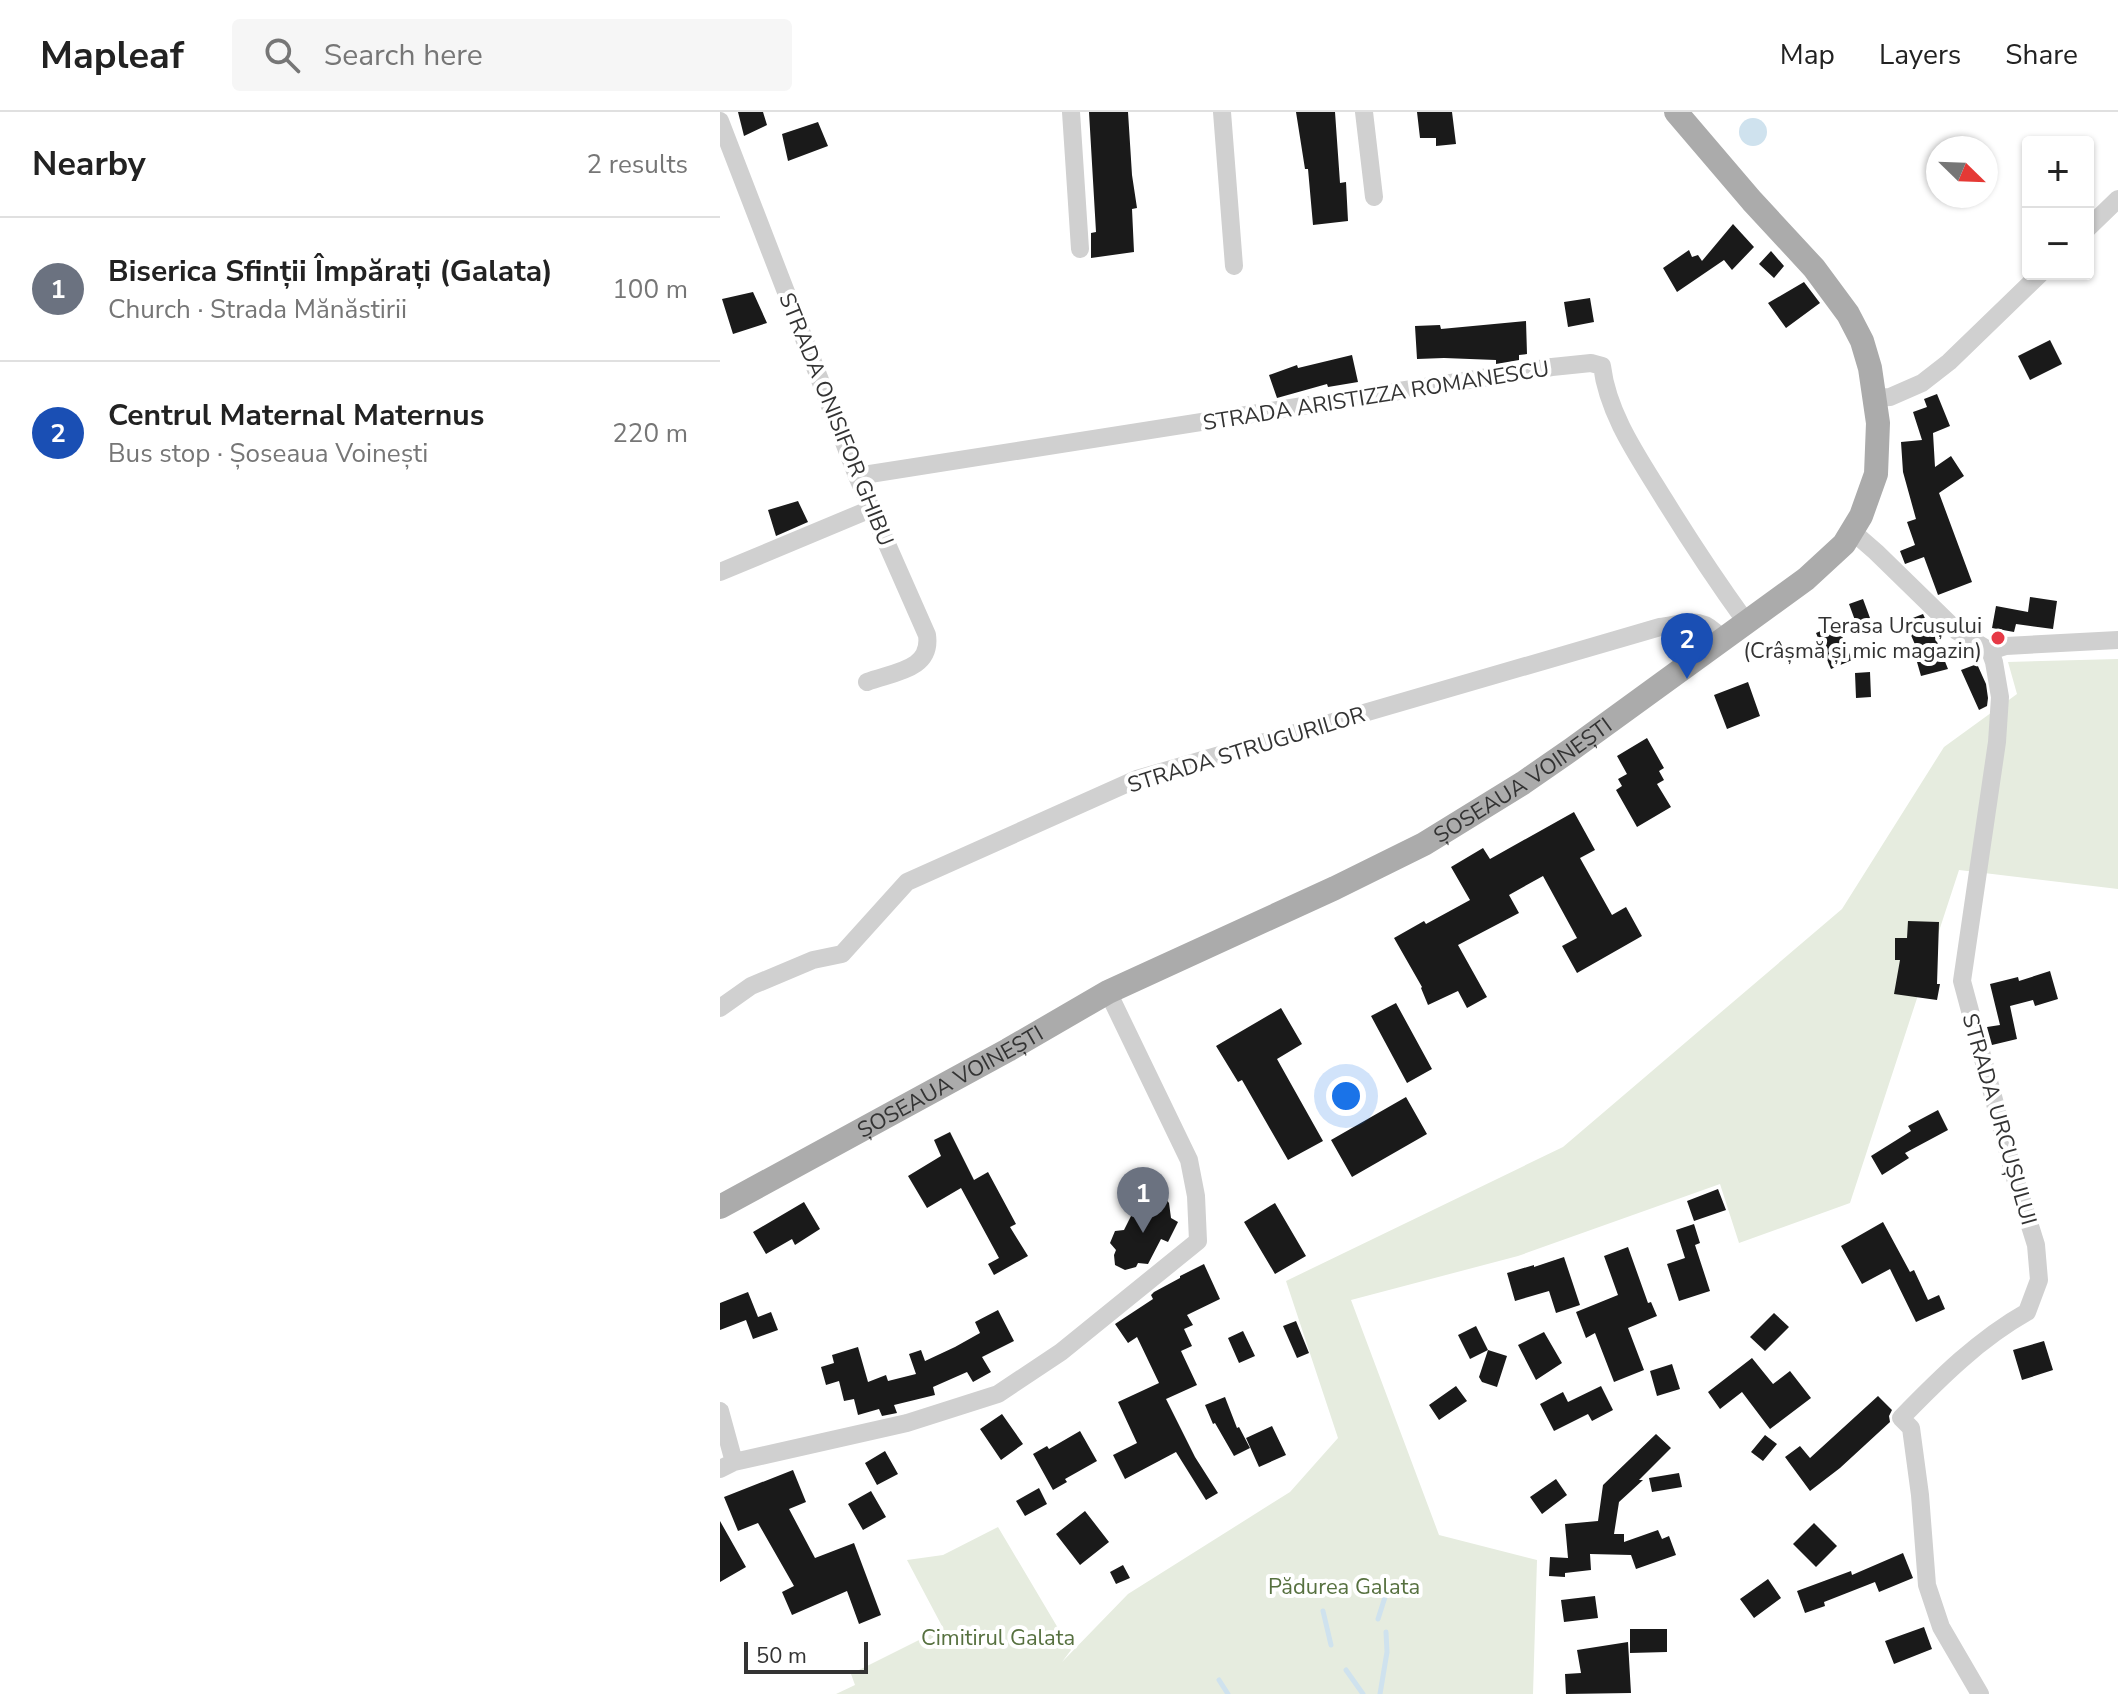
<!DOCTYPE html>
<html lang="en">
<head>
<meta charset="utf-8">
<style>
	body { margin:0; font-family:"Nunito Sans",sans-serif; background:#f6f6f6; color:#222 }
	.controls { position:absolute; right:24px; top:24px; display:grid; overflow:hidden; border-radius:8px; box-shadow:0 2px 6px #0004 }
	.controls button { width:72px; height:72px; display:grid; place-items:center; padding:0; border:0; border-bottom:2px solid #e0e0e0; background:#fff; color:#222; font:40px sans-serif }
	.compass { position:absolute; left:1206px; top:24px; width:72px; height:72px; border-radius:50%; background:#fff; box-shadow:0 2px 6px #0004; rotate:113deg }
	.scale { position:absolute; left:24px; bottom:20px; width:124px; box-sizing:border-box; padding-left:8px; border:4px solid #333; border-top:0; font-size:22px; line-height:28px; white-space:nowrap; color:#333; -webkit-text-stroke:6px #fff; paint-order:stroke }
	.you { position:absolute; left:626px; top:984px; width:28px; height:28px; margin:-20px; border:6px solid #fff; border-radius:50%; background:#1a73e8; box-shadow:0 0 0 12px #1a73e833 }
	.badge { display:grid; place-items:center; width:52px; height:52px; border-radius:50%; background:#7c3aed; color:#fff; font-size:26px; font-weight:700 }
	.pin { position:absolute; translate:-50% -66px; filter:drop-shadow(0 2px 4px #0008) }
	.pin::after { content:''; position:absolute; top:42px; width:28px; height:24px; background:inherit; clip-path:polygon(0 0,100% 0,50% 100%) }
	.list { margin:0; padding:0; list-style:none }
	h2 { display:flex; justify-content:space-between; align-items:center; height:104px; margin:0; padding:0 32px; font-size:34px }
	h2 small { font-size:26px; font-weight:400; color:#767676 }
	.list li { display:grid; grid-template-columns:52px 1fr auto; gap:24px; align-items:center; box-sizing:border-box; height:144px; padding:0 32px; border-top:2px solid #e0e0e0 }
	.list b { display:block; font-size:30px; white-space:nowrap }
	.list p { margin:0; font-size:26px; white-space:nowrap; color:#767676 }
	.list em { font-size:26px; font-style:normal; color:#767676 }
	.icon { flex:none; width:44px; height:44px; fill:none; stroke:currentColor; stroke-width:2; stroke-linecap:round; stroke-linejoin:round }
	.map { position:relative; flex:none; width:1398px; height:1582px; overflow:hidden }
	header { display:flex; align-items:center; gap:48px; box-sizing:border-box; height:112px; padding:0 40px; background:#fff; border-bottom:2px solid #e0e0e0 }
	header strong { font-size:38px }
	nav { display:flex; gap:44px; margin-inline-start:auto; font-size:28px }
	.search { width:560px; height:72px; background:#f6f6f6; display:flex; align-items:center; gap:20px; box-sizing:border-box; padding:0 28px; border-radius:8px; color:#767676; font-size:30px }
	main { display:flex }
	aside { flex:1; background:#fff }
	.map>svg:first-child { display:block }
</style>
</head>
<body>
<header>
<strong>Mapleaf</strong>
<div class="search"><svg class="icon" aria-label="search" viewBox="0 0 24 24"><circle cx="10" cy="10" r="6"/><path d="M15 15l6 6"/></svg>Search here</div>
<nav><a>Map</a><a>Layers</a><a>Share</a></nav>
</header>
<main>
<aside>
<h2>Nearby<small>2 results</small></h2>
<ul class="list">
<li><span class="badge" style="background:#6b7280">1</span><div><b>Biserica Sfinții Împărați (Galata)</b><p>Church · Strada Mănăstirii</p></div><em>100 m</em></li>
<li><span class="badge" style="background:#1a4fb4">2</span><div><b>Centrul Maternal Maternus</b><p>Bus stop · Șoseaua Voinești</p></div><em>220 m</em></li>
</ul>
</aside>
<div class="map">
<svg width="1398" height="1582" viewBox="0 0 1398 1582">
	<rect width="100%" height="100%" fill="#fff"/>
	<path fill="#e6ecdf" d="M 1398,547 L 1398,777 L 1239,758 L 1130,1091 L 1019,1131 L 1000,1072 L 798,1144 L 631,1188 L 719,1423 L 817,1448 L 813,1582 L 116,1582 L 135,1573 L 131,1562 L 223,1516 L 187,1448 L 223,1443 L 278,1415 L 351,1538 L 342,1550 L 408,1482 L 570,1380 L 618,1326 L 566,1169 L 843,1035 L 1122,797 L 1224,635 L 1297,582 L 1288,550 Z"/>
	<path fill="#cfe2ee" d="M1019 20a14 14 0 1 1 28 0a14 14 0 1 1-28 0Z"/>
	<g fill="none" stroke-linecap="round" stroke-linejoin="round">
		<path stroke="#cfe2ee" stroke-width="5" d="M 603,1499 L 611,1533
			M 658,1507 L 666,1482
			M 626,1558 L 643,1582
			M 499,1568 L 508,1582
			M 660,1582 L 667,1540 L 666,1520"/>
	</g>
	<path fill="#1a1a1a" d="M 18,0 L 43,0 L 47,13 L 24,24 Z
		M 369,0 L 408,0 L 412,63 L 417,96 L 412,97 L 414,140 L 371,146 L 371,121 L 376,120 Z
		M 576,0 L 615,0 L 620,71 L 626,70 L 628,109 L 593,113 L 588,57 L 585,57 Z
		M 697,0 L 732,0 L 736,32 L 716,34 L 716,26 L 700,26 Z
		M 98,10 L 108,34 L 68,49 L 62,22 Z
		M 1013,112 L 1034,135 L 1012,158 L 1004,148 L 957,180 L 943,156 L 969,138 L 972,145 L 978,143 L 982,149 Z
		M 1051,139 L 1064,154 L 1054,166 L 1039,152 Z
		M 1084,170 L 1100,191 L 1066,216 L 1048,191 Z
		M 33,180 L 47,211 L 13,222 L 2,187 Z
		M 870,186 L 874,210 L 848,215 L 844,190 Z
		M 806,209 L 807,242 L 799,243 L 799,248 L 776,252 L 776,248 L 724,246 L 697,247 L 695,214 L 720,213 L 721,217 Z
		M 1330,228 L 1342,252 L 1310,268 L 1298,244 Z
		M 632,243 L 638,270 L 608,275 L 607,272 L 557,286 L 549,263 L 577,253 L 578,256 Z
		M 1217,282 L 1230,314 L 1213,321 L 1215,355 L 1231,344 L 1244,364 L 1219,381 L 1252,470 L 1218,483 L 1204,445 L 1185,452 L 1180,439 L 1195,433 L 1187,410 L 1196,407 L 1183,360 L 1181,330 L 1202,328 L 1193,300 L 1207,295 L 1204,287 Z
		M 78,389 L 88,410 L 56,424 L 48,398 Z
		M 1310,485 L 1337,489 L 1333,517 L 1296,512 L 1294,520 L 1272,516 L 1276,494 L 1308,500 Z
		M 1143,487 L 1150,506 L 1136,511 L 1129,492 Z
		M 1203,502 L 1210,517 L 1212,517 L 1228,557 L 1201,564 L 1197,550 L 1202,549 L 1185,509 Z
		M 1117,512 L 1132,548 L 1111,557 L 1096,521 Z
		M 1257,552 L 1266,572 L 1268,586 L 1267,594 L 1259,598 L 1241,558 Z
		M 1150,560 L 1151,585 L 1136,586 L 1135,561 Z
		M 1028,570 L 1040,604 L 1007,617 L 994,583 Z
		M 927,626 L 944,656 L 939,659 L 944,668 L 937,672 L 951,695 L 917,715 L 896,678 L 902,674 L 898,667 L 907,662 L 897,644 Z
		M 854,700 L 875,738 L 860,746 L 892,803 L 906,795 L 922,824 L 857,861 L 842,834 L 857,826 L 823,764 L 789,783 L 799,801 L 738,833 L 767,885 L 747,896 L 738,879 L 708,893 L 701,876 L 702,875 L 674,826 L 704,809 L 706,812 L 750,788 L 731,755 L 763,736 L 770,747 Z
		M 1188,809 L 1219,810 L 1217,872 L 1220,872 L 1217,888 L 1174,882 L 1180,848 L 1175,848 L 1175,826 L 1187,826 Z
		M 1330,859 L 1338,887 L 1315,894 L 1313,888 L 1290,894 L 1297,927 L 1272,933 L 1267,915 L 1280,913 L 1270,872 L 1298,865 L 1299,869 Z
		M 676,891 L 712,957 L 687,971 L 651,904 Z
		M 561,896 L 582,932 L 557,947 L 603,1029 L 568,1048 L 522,968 L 518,970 L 496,934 Z
		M 686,985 L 707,1022 L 632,1065 L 611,1028 Z
		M 1218,998 L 1228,1018 L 1185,1041 L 1189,1046 L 1162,1063 L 1151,1044 L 1191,1019 L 1188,1014 Z
		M 230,1020 L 254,1068 L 268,1060 L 296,1112 L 290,1115 L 308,1144 L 274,1163 L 268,1152 L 279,1146 L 241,1076 L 207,1096 L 188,1064 L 221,1044 L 214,1028 Z
		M 998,1077 L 1006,1098 L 974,1109 L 967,1089 Z
		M 426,1081 L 440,1082 L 445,1086 L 449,1091 L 451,1106 L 458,1110 L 448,1130 L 441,1127 L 428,1152 L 418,1151 L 416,1155 L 405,1158 L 395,1153 L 394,1143 L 396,1138 L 390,1131 L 395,1119 L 404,1118 L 421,1084 Z
		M 84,1090 L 100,1117 L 75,1133 L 72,1127 L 46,1142 L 33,1120 Z
		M 555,1091 L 586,1144 L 555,1162 L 524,1110 Z
		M 1163,1110 L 1190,1160 L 1194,1158 L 1208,1188 L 1219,1183 L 1225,1197 L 1196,1210 L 1170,1157 L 1142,1172 L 1121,1134 Z
		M 974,1112 L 980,1131 L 975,1133 L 990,1179 L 959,1189 L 947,1152 L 965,1146 L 956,1118 Z
		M 908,1135 L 928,1191 L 931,1190 L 937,1204 L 908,1216 L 924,1258 L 894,1270 L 875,1221 L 866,1226 L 856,1200 L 898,1183 L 884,1144 Z
		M 844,1145 L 860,1193 L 836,1201 L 829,1179 L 795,1189 L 787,1161 L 814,1153 L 814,1155 Z
		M 484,1152 L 500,1187 L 467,1203 L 473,1213 L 464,1217 L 472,1234 L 461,1239 L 477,1273 L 446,1287 L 475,1345 L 498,1381 L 486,1388 L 456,1340 L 405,1367 L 393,1343 L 417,1331 L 398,1290 L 439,1271 L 417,1225 L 408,1231 L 395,1212 L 433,1187 L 431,1183 L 434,1180 L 460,1166 L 460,1164 Z
		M 28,1180 L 38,1205 L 51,1200 L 58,1218 L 33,1227 L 26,1208 L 0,1218 L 0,1191 Z
		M 278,1198 L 294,1229 L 262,1245 L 271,1260 L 253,1270 L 247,1260 L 213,1275 L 215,1283 L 174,1293 L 177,1301 L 162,1304 L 159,1297 L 138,1303 L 134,1287 L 124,1289 L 119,1269 L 106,1273 L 101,1255 L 114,1251 L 112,1243 L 138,1235 L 148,1270 L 166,1263 L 168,1269 L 196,1262 L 189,1242 L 201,1238 L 205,1249 L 235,1235 L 260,1221 L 255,1210 Z
		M 1054,1201 L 1069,1215 L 1045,1239 L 1030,1225 Z
		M 576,1209 L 589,1241 L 577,1246 L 563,1214 Z
		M 756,1214 L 768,1238 L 750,1247 L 738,1223 Z
		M 523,1219 L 535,1244 L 519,1251 L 508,1226 Z
		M 824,1220 L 842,1251 L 816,1268 L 798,1233 Z
		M 1324,1229 L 1333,1258 L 1302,1268 L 1293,1238 Z
		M 768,1238 L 787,1244 L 777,1275 L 762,1270 L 759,1265 Z
		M 1032,1246 L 1053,1272 L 1070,1259 L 1091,1286 L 1050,1317 L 1022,1280 L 1000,1297 L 988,1280 Z
		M 952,1252 L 960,1277 L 937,1284 L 930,1259 Z
		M 736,1274 L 747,1289 L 719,1308 L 709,1293 Z
		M 881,1274 L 893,1298 L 872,1309 L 868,1302 L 834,1319 L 820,1292 L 843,1280 L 848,1290 Z
		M 1158,1284 L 1172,1298 L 1169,1304 L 1170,1310 L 1120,1356 L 1090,1379 L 1065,1345 L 1080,1334 L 1090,1346 Z
		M 505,1285 L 517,1316 L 519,1315 L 530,1336 L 514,1344 L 495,1311 L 493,1312 L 485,1293 Z
		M 282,1302 L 303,1332 L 281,1348 L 260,1317 Z
		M 552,1314 L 566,1343 L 539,1355 L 526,1326 Z
		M 360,1319 L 377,1349 L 345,1367 L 347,1370 L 333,1378 L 313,1342 L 327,1334 L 329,1337 Z
		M 936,1322 L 951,1336 L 919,1368 L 923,1368 L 899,1390 L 894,1422 L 904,1422 L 904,1430 L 938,1418 L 942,1427 L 949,1424 L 956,1443 L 916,1457 L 911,1443 L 870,1442 L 871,1458 L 845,1461 L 845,1465 L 829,1464 L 830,1445 L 848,1446 L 845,1412 L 878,1409 L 883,1373 Z
		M 1045,1323 L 1057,1332 L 1043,1349 L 1031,1340 Z
		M 165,1339 L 178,1362 L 157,1373 L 145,1351 Z
		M 73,1358 L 86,1390 L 69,1397 L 95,1446 L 134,1431 L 161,1503 L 139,1512 L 127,1479 L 72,1503 L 62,1480 L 74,1474 L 38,1411 L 18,1419 L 4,1385 Z
		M 959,1361 L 962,1375 L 932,1380 L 929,1366 Z
		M 836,1367 L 847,1383 L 822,1402 L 810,1385 Z
		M 319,1376 L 327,1392 L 305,1404 L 296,1389 Z
		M 151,1379 L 166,1405 L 143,1418 L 128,1392 Z
		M 365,1399 L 389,1430 L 360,1453 L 336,1422 Z
		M 0,1409 L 26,1455 L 0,1470 Z
		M 1094,1411 L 1117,1434 L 1096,1455 L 1073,1432 Z
		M 1183,1441 L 1193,1466 L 1159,1480 L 1155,1470 L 1104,1490 L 1105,1494 L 1085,1501 L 1077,1479 L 1131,1459 L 1132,1463 Z
		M 403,1453 L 410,1466 L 396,1472 L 390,1460 Z
		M 1048,1467 L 1061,1486 L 1034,1506 L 1020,1487 Z
		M 875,1484 L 878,1506 L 844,1510 L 841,1488 Z
		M 1204,1515 L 1212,1537 L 1174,1552 L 1165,1529 Z
		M 910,1517 L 947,1517 L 947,1540 L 910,1541 Z
		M 908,1530 L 911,1581 L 846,1582 L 845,1562 L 861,1561 L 857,1538 Z"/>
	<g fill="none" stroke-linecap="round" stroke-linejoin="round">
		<path stroke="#d0d0d0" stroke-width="18" d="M 351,0 L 360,137
			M 502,0 L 514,154
			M 644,0 L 654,85
			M 0,9 L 137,364 L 207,523 C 212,558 174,560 147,570
			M 1368,116 L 1398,87
			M 1155,286 L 1170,285 L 1202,271 L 1229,250 L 1320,162
			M 137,364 L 832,255 L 871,251 L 882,254 C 888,303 919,346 944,387 C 970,429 997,470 1026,510
			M 1133,420 L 1156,440 L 1237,519 L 1270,539 L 1274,550 L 1280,585 L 1277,630 L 1242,869 L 1295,1066 L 1316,1133 L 1319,1168 L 1307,1200 C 1259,1227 1220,1266 1181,1306 L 1191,1316 L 1200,1383 L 1207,1473 L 1221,1515 L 1260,1582
			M 0,460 L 151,397
			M 1270,539 L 1286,534 L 1398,528
			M 0,896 L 31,874 L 93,848 L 122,842 L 187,770 L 417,667 L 940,515 C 968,511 982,503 1002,527
			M 0,1299 L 14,1350
			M 0,1357 L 14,1350 L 187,1311 L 278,1282 L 341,1240 L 478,1129 L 476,1084 L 469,1048 L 388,880"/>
		<path stroke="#ababab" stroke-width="24" id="s1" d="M 0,1095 L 288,938 L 388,880 L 615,776 L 704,732 L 803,671 L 852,637 L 1086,467 L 1124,432 L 1141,404 L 1156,362 L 1158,311 L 1150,256 L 1142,229 L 1128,202 L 1094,156 L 1032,89 L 956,0"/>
	</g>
	<circle fill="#e63946" stroke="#fff" stroke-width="3" cx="1278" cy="526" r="8"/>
	<g text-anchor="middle" stroke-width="8" stroke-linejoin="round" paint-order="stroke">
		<g font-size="22" fill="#333" stroke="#fff">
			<text transform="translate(656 283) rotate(-9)" y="8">STRADA ARISTIZZA ROMANESCU</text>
			<text transform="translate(117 307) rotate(68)" y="8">STRADA ONISIFOR GHIBU</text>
			<text transform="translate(526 637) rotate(-17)" y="8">STRADA STRUGURILOR</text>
			<text dy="8" stroke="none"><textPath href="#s1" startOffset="910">ȘOSEAUA VOINEȘTI</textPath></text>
			<text dy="8" stroke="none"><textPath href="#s1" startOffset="262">ȘOSEAUA VOINEȘTI</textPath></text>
			<text transform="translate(1280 1007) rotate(74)" y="8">STRADA URCUȘULUI</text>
		</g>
		<g font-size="22" fill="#333" stroke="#fff" text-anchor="end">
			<text x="1262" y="521">Terasa Urcușului<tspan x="1262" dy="25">(Crâșmă și mic magazin)</tspan></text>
		</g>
		<g font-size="22" fill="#56703f" stroke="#fff">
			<text x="624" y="1482">Pădurea Galata</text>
			<text x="278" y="1533">Cimitirul Galata</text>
		</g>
	</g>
</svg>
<div class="controls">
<button>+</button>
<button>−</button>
</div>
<svg class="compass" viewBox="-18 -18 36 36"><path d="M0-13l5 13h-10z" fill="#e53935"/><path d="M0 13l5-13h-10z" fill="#767676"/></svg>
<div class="scale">50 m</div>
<div class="you"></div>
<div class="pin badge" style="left:423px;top:1121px;background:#6b7280">1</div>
<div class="pin badge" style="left:967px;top:567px;background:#1a4fb4">2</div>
</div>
</main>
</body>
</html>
